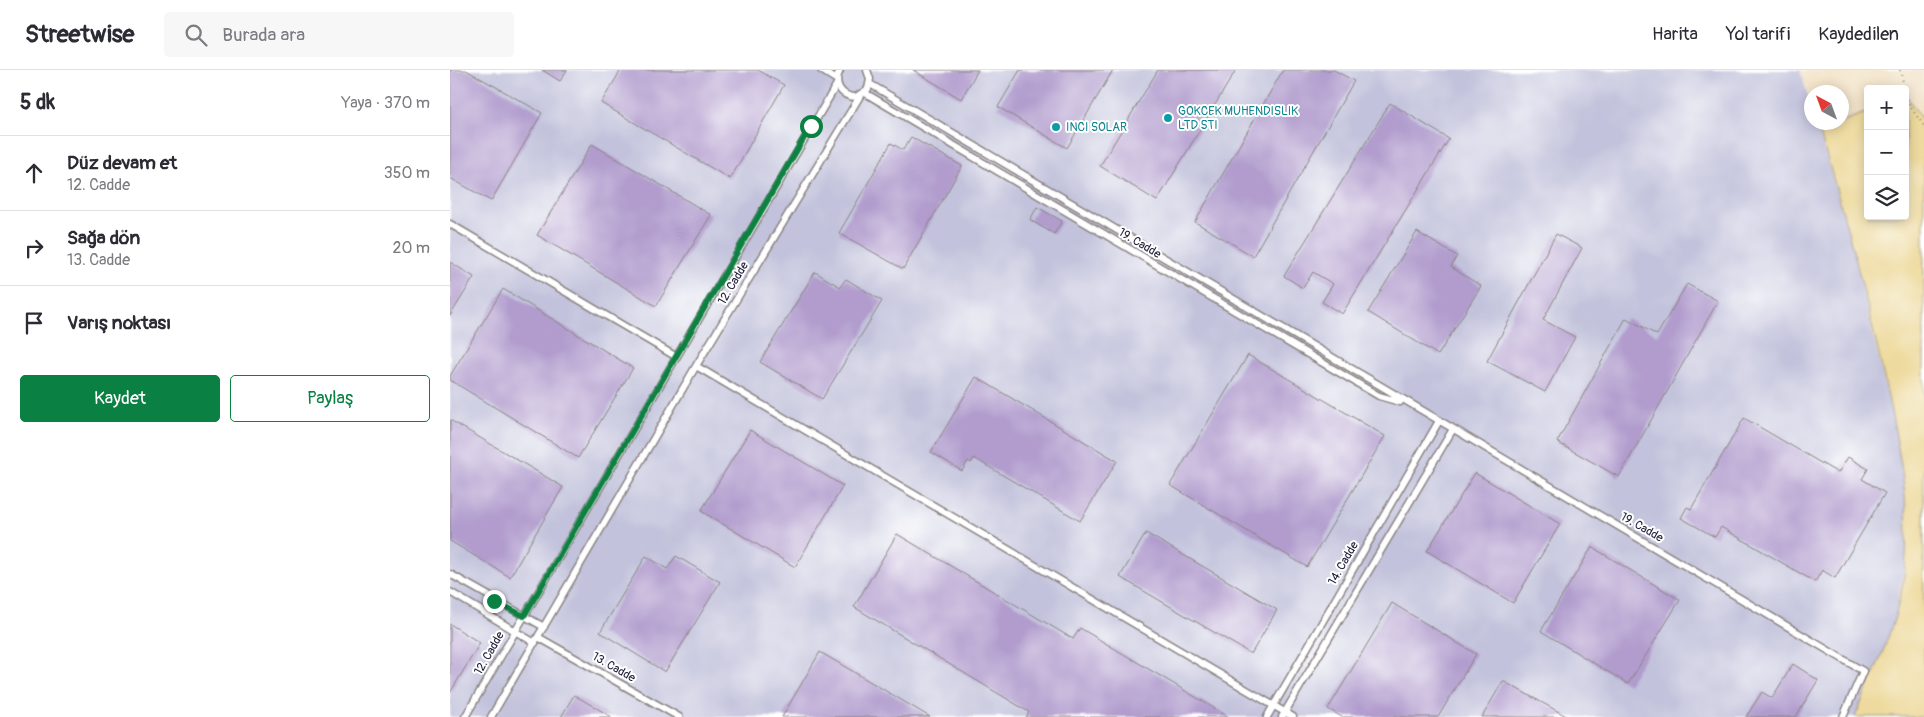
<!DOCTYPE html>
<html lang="tr">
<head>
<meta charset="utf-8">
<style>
	body { margin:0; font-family:Pangolin,sans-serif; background:#f7f7f7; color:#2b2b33 }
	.controls { position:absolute; right:15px; top:15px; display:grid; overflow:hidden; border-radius:5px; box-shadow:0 2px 12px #0003 }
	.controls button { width:45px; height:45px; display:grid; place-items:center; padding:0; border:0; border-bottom:1px solid #e1e1e2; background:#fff; color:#2b2b33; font:25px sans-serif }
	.compass { position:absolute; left:1354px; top:15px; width:45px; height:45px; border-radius:50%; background:#fff; box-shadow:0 2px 12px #0003; rotate:319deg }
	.stop { position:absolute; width:15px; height:15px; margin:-11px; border:4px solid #0b8043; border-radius:50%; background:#fff }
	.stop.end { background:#0b8043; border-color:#fff; box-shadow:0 1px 5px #0008 }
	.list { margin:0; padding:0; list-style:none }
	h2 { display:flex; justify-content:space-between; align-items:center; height:65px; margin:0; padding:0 20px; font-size:21px }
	h2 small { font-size:16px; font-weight:400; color:#7c7c81 }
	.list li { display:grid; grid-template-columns:32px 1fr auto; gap:15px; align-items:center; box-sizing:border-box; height:75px; padding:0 20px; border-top:1px solid #e1e1e2 }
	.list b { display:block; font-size:19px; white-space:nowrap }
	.list p { margin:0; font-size:16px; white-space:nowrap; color:#7c7c81 }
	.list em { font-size:16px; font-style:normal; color:#7c7c81 }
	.actions { display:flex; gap:10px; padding:15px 20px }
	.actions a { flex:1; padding:11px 0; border:1px solid #0b8043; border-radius:5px; text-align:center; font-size:18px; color:#0b8043 }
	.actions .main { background:#0b8043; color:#fff }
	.icon { flex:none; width:28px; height:28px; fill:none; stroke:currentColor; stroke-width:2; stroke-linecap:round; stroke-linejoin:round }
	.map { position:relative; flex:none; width:1474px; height:647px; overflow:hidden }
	header { display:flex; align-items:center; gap:30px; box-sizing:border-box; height:70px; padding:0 25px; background:#fff; border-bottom:1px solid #e1e1e2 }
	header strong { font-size:24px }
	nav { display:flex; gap:28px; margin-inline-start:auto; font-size:18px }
	.search { width:350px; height:45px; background:#f7f7f7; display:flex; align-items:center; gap:12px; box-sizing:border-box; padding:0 18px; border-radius:5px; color:#7c7c81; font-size:19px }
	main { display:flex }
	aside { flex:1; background:#fff }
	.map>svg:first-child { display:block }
</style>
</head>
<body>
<header>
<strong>Streetwise</strong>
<div class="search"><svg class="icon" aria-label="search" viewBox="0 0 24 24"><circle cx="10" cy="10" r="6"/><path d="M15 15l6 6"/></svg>Burada ara</div>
<nav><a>Harita</a><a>Yol tarifi</a><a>Kaydedilen</a></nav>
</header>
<main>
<aside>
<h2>5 dk<small>Yaya · 370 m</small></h2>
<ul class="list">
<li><svg class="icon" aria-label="ahead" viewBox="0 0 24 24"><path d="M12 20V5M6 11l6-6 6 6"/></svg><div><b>Düz devam et</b><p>12. Cadde</p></div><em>350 m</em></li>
<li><svg class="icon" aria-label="right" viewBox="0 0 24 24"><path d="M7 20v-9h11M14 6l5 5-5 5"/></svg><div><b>Sağa dön</b><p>13. Cadde</p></div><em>20 m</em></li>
<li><svg class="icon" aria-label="arrive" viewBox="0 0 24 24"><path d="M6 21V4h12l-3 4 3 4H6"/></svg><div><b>Varış noktası</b></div></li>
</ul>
<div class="actions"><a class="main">Kaydet</a><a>Paylaş</a></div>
</aside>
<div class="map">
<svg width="1474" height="647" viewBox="0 0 1474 647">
	<rect width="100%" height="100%" fill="#fff"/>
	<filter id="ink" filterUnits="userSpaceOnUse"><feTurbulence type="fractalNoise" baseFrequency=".02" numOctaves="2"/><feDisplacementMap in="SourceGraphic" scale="10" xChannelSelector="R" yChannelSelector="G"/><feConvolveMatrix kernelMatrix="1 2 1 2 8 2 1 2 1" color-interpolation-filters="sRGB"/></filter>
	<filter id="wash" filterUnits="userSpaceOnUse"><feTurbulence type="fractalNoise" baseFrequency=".0096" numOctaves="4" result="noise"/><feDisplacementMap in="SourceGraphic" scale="20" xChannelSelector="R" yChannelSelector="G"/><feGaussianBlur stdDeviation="1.12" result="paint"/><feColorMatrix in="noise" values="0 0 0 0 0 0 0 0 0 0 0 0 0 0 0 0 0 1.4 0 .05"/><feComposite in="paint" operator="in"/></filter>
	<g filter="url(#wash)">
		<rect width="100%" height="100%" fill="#f3e4ca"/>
		<path fill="#c2c2dc" d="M 0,0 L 1350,0 L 1361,37 L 1362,52 L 1366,53 L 1403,180 L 1452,391 L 1456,435 L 1456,485 L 1443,559 L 1405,647 L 0,647 Z"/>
		<path fill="#eeda9e" stroke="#887e6c" d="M 1455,27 L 1457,27 L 1474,53 L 1474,647 L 1405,647 C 1424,602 1445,560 1453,512 C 1464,444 1449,380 1435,313 C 1417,228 1394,144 1369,60 L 1418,42 L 1418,146 L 1455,146 Z"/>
		<g id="blocks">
			<path fill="#b19ccd" d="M 0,0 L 16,0 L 92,43 L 41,131 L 0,108 Z
				M 92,0 L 117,0 L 110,11 Z
				M 171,0 L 308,0 L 334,15 L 280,109 L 151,33 Z
				M 463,0 L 528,0 L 511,29 Z
				M 570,0 L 663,0 L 617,78 L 548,37 Z
				M 708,0 L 786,0 L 707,131 L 650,96 Z
				M 833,0 L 884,0 L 904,11 L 803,186 L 745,152 Z
				M 940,33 L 999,69 L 892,244 L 872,232 L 883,214 L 863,202 L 853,218 L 834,206 Z
				M 461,67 L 512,96 L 453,199 L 389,163 L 441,73 L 453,80 Z
				M 142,74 L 261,145 L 206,236 L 87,165 Z
				M 587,137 L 612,151 L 604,164 L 580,150 Z
				M 967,162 L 1007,186 L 1001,197 L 1031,216 L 988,285 L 918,242 Z
				M 1106,164 L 1132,178 L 1093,250 L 1125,267 L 1095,322 L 1037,291 Z
				M 0,192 L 24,207 L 0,246 Z
				M 365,202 L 390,217 L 396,209 L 432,231 L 372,329 L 310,292 Z
				M 1237,214 L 1268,231 L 1169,407 L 1107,372 L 1176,248 L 1207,265 Z
				M 53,219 L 183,298 L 128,388 L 0,310 L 0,306 Z
				M 798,285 L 935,366 L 857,497 L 720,415 Z
				M 526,307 L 667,391 L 630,451 L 524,388 L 521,393 L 518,391 L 512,401 L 481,382 Z
				M 1294,348 L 1388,403 L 1398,387 L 1418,399 L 1412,409 L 1435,423 L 1385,508 L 1372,500 L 1365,512 L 1271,457 L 1265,467 L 1231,448 L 1237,437 L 1241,439 Z
				M 0,350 L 113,417 L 60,507 L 0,471 Z
				M 300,360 L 393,416 L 345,497 L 251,441 Z
				M 1025,403 L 1110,454 L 1063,533 L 977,481 Z
				M 696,463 L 827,540 L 801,584 L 670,507 Z
				M 447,464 L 623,569 L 630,558 L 779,647 L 576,647 L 579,642 L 404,537 Z
				M 1142,477 L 1230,530 L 1178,614 L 1091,561 Z
				M 196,486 L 217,499 L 226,486 L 270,512 L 215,602 L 150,562 Z
				M 942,533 L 1026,584 L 988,647 L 892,647 L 878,639 Z
				M 0,554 L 30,573 L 0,623 Z
				M 370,582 L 480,647 L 332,647 Z
				M 1343,594 L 1368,610 L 1346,647 L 1296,647 L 1312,622 L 1322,628 Z
				M 1053,611 L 1118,647 L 1032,647 Z
				M 124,625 L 162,647 L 111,647 Z"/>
		</g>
	</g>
	<g filter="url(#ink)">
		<use href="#blocks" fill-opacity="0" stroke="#8a8382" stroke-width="1"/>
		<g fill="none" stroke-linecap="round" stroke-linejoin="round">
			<defs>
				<path id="service" d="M 371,0 L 387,10
					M 390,0 C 383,13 390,27 406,27 L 418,19 L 420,9 L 417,0
					M 420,14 L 1413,601 L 1393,647
					M 415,23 L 929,326 L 950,332
					M 0,154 L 225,286
					M 246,296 L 843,647
					M 0,504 L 94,557
					M 0,522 L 85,573
					M 88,567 L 229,647
					M 15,647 L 387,14
					M 41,647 L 246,296 L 410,26
					M 817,647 L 989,351
					M 832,647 L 1003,359"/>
			</defs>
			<use href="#service" stroke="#8a8382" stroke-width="9"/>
			<path stroke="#8a8382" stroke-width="2" stroke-dasharray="1 4" stroke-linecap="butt" d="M 1450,0 L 1459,35 L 1474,56"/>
			<use href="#service" stroke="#fff" stroke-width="6"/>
		</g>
	</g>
	<g fill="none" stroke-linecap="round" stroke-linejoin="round" filter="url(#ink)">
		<path stroke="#0b8043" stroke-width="6" d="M 44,531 L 74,546 L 361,56"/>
	</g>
	<g fill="#0f9aa8" stroke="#fff" stroke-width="2">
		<circle cx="718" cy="48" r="5"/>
		<circle cx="606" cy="57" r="5"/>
	</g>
	<g text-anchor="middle" stroke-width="4" stroke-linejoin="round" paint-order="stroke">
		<g font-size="12" fill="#0d838f" stroke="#fff" text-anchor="start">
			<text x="728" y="45">GOKCEK MUHENDISLIK<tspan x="728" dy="14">LTD STI</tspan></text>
			<text x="616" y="61">INCI SOLAR</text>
		</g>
		<g font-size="12" fill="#22223b" stroke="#fff">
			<text transform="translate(690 173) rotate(31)" y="4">19. Cadde</text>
			<text transform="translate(283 213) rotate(-59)" y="4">12. Cadde</text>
			<text transform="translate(1192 457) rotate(30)" y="4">19. Cadde</text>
			<text transform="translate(893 493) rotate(-60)" y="4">14. Cadde</text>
			<text transform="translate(39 583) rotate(-60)" y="4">12. Cadde</text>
			<text transform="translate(164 597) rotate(30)" y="4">13. Cadde</text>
		</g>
	</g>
</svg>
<div class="controls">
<button>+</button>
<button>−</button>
<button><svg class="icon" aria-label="layers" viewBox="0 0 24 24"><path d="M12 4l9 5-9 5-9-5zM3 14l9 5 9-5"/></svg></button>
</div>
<svg class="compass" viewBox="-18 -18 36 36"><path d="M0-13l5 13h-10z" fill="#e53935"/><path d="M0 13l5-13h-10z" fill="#7c7c81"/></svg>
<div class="stop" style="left:361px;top:56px"></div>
<div class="stop end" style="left:44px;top:531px"></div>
</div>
</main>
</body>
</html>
